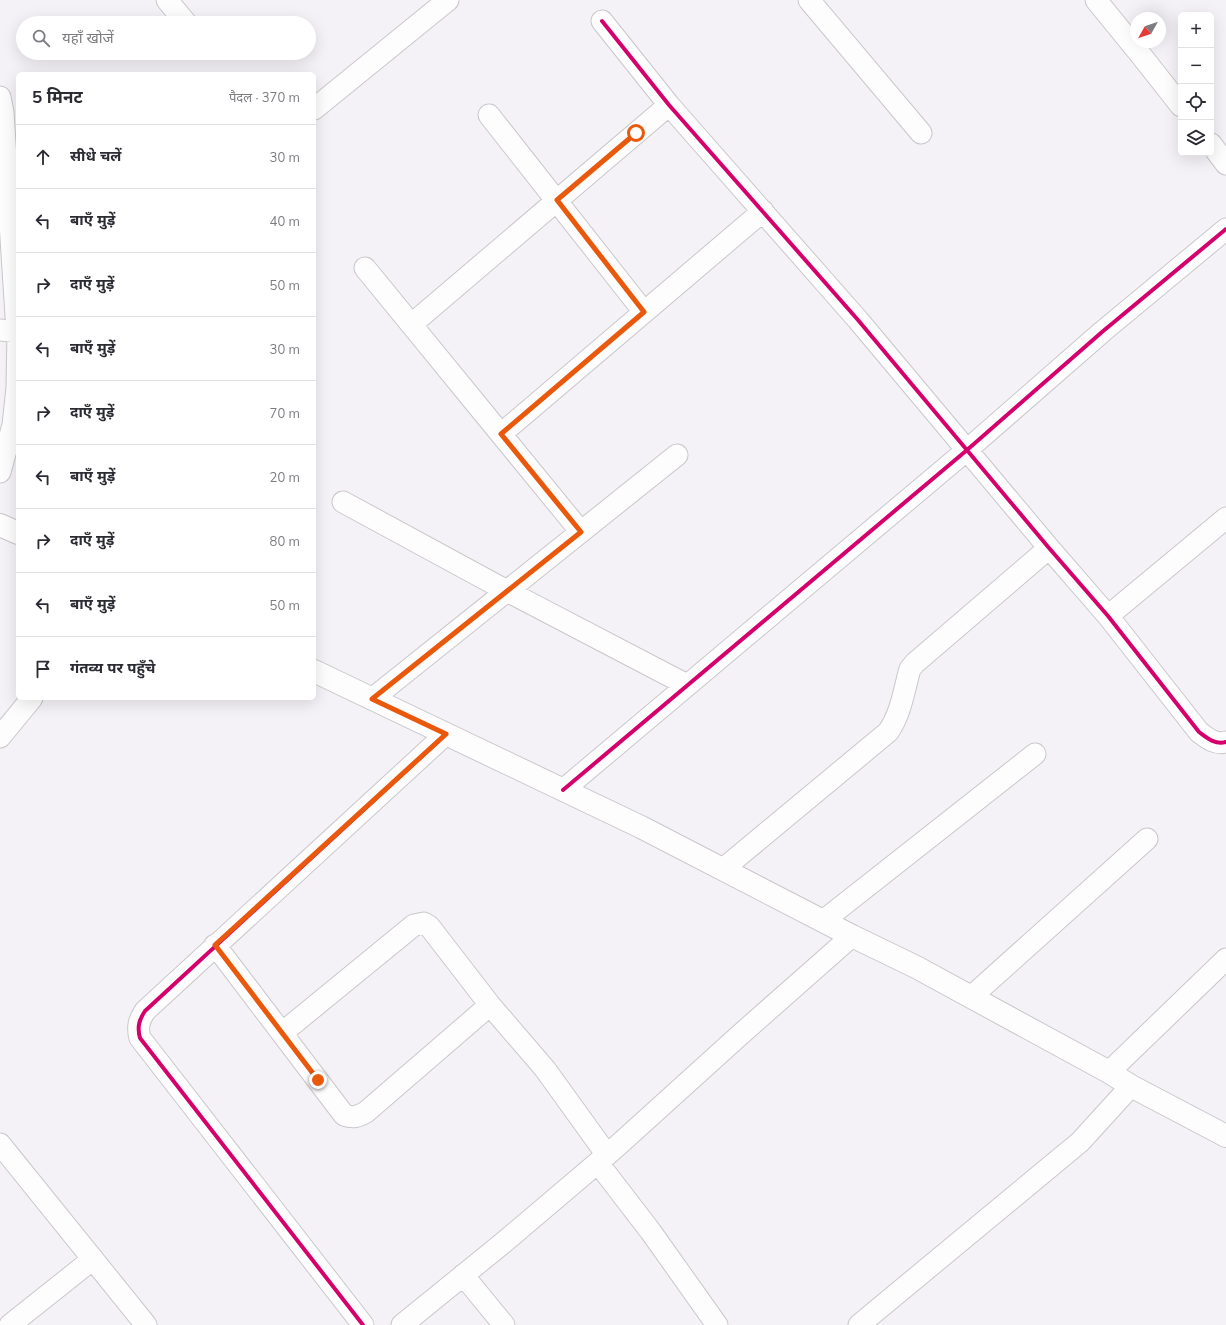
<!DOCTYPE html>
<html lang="hi">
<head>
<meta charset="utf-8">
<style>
	body { margin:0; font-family:Mulish,"Noto Sans Devanagari",sans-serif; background:#f7f7f7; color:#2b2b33 }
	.controls { position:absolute; right:12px; top:12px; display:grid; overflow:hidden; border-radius:6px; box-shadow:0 4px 16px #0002 }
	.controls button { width:36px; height:36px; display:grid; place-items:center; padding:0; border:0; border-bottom:1px solid #e1e1e2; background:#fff; color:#2b2b33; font:20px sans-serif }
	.compass { position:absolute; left:1130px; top:12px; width:36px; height:36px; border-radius:50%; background:#fff; box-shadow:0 4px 16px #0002; rotate:230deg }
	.stop { position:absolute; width:12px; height:12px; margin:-9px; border:3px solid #ea580c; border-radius:50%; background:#fff }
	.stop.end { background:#ea580c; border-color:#fff; box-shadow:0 1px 4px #0008 }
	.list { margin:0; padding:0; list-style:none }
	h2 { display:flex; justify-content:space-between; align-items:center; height:52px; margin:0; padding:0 16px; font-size:17px }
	h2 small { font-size:13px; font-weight:400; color:#7c7c81 }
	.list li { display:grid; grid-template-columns:26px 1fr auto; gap:12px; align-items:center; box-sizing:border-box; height:64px; padding:0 16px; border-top:1px solid #e1e1e2 }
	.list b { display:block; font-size:15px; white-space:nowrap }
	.list em { font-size:13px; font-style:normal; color:#7c7c81 }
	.icon { flex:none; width:22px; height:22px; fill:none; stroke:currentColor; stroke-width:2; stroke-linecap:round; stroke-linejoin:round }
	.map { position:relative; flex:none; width:1226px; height:1325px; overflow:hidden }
	.search { position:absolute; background:#fff; box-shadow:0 4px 16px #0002; left:16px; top:16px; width:300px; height:44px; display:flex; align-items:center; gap:10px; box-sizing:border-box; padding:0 14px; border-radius:22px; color:#7c7c81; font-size:15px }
	.panel { position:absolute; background:#fff; box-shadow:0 4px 16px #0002; left:16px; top:72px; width:300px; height:628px; border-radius:6px }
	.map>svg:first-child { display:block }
</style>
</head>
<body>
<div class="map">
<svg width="1226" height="1325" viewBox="0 0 1226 1325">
	<rect width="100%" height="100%" fill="#f5f2f7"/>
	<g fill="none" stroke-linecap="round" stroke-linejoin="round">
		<defs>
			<path id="minor" d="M 167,0 L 186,23
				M 809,0 L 921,133
				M 1096,0 L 1140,54 L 1181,106
				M 602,21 L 669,105 L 858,320 L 1049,548 L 1108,616 L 1199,732 C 1207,738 1215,745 1226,742
				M 0,97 L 3,112 L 17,332 L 0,330
				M 314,109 L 448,0
				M 489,115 L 644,312
				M 1211,144 L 1226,164
				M 365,268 L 581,532
				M 412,324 L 669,105
				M 501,434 L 763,211
				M 0,472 L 13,425 L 17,388 L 18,331
				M 343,502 L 507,591 L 687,685
				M 1108,616 L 1226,518
				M 372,699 L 677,455
				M 0,737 L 32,698
				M 563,790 L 967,450 L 1102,332 L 1226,229
				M 723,869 L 888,732 C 901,714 904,690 910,669 L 915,663 L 1049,548
				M 823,921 L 1035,754
				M 215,945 L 344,1115 C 353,1118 358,1117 366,1112 L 490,1005
				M 971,997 L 1147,839
				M 282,1033 L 414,925 L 424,923 L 429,926 L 490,1005 L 545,1069 L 607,1155
				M 1109,1072 L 1226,959
				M 0,1144 L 146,1325
				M 598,1163 L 651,1232 L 717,1325
				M 463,1275 L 504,1325
				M 10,1325 L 93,1259
				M 363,1325 L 140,1038 C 137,1027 139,1020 145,1011 L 446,734
				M 402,1325 L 503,1243 L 615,1148 L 741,1034 L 852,936
				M 859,1325 L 1080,1142 L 1131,1086"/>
			<path id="secondary" d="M 0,525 L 18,533
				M 314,671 L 641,827 L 852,936 L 916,967 L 1109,1072 L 1131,1086 L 1226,1136"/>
		</defs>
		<use href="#minor" stroke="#cac7ca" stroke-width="23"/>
		<use href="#secondary" stroke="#cac7ca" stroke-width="24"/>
		<use href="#minor" stroke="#fefdfe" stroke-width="21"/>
		<use href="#secondary" stroke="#fefdfe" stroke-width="22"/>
		<defs>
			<path id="cycleway" d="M 602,21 L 669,105 L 858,320 L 1049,548 L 1108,616 L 1199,732 C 1207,738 1215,745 1226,742
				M 563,790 L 967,450 L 1102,332 L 1226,229
				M 363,1325 L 140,1038 C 137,1027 139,1020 145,1011 L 446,734"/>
		</defs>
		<use href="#cycleway" stroke="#fff" stroke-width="6"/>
		<use href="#cycleway" stroke="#d6006c" stroke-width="4"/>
	</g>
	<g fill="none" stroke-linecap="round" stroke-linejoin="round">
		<path stroke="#ea580c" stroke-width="5" d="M 318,1080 L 215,945 L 446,734 L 372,699 L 581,532 L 501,434 L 644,312 L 557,200 L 636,133"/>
	</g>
</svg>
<div class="controls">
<button>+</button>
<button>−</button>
<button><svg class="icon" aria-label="locate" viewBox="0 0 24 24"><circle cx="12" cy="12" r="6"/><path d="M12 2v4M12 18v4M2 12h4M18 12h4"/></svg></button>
<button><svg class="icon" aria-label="layers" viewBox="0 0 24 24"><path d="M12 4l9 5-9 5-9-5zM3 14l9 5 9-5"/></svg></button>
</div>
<svg class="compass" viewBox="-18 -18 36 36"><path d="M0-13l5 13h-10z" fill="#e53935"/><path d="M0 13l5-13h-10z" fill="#7c7c81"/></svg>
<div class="stop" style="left:636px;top:133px"></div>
<div class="stop end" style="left:318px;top:1080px"></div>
<div class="search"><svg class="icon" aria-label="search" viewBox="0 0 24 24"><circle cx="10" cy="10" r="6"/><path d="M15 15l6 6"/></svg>यहाँ खोजें</div>
<section class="panel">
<h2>5 मिनट<small>पैदल · 370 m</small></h2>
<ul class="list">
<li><svg class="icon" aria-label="ahead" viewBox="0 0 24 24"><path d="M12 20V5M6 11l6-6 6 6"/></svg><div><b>सीधे चलें</b></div><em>30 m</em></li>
<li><svg class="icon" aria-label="left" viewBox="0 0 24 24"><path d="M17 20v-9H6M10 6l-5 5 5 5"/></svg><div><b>बाएँ मुड़ें</b></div><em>40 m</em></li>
<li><svg class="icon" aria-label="right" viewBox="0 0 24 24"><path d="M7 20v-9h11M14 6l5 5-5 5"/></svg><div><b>दाएँ मुड़ें</b></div><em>50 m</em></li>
<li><svg class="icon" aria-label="left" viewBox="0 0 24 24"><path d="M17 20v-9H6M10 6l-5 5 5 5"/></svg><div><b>बाएँ मुड़ें</b></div><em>30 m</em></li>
<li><svg class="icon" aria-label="right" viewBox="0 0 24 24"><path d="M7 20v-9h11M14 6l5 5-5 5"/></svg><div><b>दाएँ मुड़ें</b></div><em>70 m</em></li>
<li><svg class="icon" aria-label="left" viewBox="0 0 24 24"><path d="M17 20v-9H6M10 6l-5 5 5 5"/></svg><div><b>बाएँ मुड़ें</b></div><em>20 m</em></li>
<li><svg class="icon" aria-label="right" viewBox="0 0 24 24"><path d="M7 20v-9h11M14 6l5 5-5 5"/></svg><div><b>दाएँ मुड़ें</b></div><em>80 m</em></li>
<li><svg class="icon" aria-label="left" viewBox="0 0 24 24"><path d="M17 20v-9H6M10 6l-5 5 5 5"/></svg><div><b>बाएँ मुड़ें</b></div><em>50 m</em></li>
<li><svg class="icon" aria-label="arrive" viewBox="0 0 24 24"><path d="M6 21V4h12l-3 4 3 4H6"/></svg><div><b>गंतव्य पर पहुँचे</b></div></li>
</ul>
</section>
</div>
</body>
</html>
